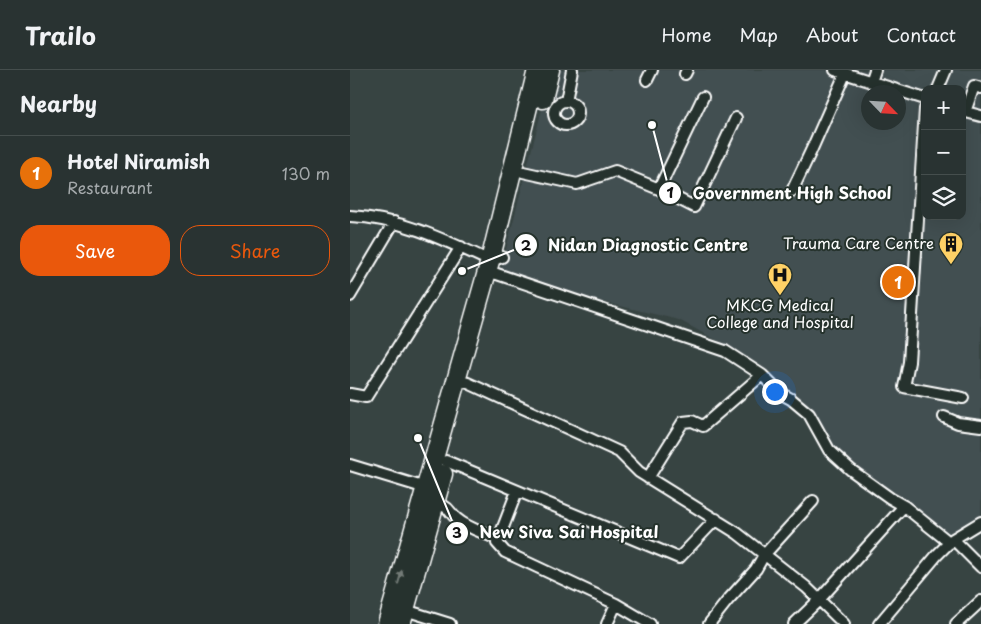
<!DOCTYPE html>
<html lang="en">
<head>
<meta charset="utf-8">
<style>
	body { margin:0; font-family:"Playpen Sans",sans-serif; background:#313b3a; color:#f1f3f6 }
	.controls { position:absolute; right:15px; top:15px; display:grid; overflow:hidden; border-radius:10px; box-shadow:0 5px 20px #0002 }
	.controls button { width:45px; height:45px; display:grid; place-items:center; padding:0; border:0; border-bottom:1px solid #454e4d; background:#293332; color:#f1f3f6; font:25px sans-serif }
	.compass { position:absolute; left:511px; top:15px; width:45px; height:45px; border-radius:50%; background:#293332; box-shadow:0 5px 20px #0002; rotate:115deg }
	.you { position:absolute; left:424px; top:321px; width:18px; height:18px; margin:-12px; border:4px solid #fff; border-radius:50%; background:#1a73e8; box-shadow:0 0 0 8px #1a73e833 }
	.badge { display:grid; place-items:center; width:32px; height:32px; border-radius:50%; background:#ea580c; color:#fff; font-size:16px; font-weight:700 }
	.pin { position:absolute; translate:-50% -50%; border:2px solid #fff; box-shadow:0 1px 5px #0006 }
	.list { margin:0; padding:0; list-style:none }
	h2 { display:flex; justify-content:space-between; align-items:center; height:65px; margin:0; padding:0 20px; font-size:21px }
	h2 small { font-size:16px; font-weight:400; color:#a5aaac }
	.list li { display:grid; grid-template-columns:32px 1fr auto; gap:15px; align-items:center; box-sizing:border-box; height:75px; padding:0 20px; border-top:1px solid #454e4d }
	.list b { display:block; font-size:19px; white-space:nowrap }
	.list p { margin:0; font-size:16px; white-space:nowrap; color:#a5aaac }
	.list em { font-size:16px; font-style:normal; color:#a5aaac }
	.actions { display:flex; gap:10px; padding:15px 20px }
	.actions a { flex:1; padding:11px 0; border:1px solid #ea580c; border-radius:20px; text-align:center; font-size:18px; color:#ea580c }
	.actions .main { background:#ea580c; color:#fff }
	.icon { flex:none; width:28px; height:28px; fill:none; stroke:currentColor; stroke-width:2; stroke-linecap:round; stroke-linejoin:round }
	.map { position:relative; flex:none; width:631px; height:554px; overflow:hidden }
	header { display:flex; align-items:center; gap:30px; box-sizing:border-box; height:70px; padding:0 25px; background:#293332; border-bottom:1px solid #454e4d }
	header strong { font-size:24px }
	nav { display:flex; gap:28px; margin-inline-start:auto; font-size:18px }
	main { display:flex }
	aside { flex:1; background:#293332 }
	.map>svg:first-child { display:block }
</style>
</head>
<body>
<header>
<strong>Trailo</strong>
<nav><a>Home</a><a>Map</a><a>About</a><a>Contact</a></nav>
</header>
<main>
<aside>
<h2>Nearby<small></small></h2>
<ul class="list">
<li><span class="badge" style="background:#e8710a">1</span><div><b>Hotel Niramish</b><p>Restaurant</p></div><em>130 m</em></li>
</ul>
<div class="actions"><a class="main">Save</a><a>Share</a></div>
</aside>
<div class="map">
<svg width="631" height="554" viewBox="0 0 631 554">
	<rect width="100%" height="100%" fill="#374442"/>
	<filter id="ink" filterUnits="userSpaceOnUse"><feTurbulence type="fractalNoise" baseFrequency=".02" numOctaves="2"/><feDisplacementMap in="SourceGraphic" scale="10" xChannelSelector="R" yChannelSelector="G"/><feConvolveMatrix kernelMatrix="1 2 1 2 8 2 1 2 1" color-interpolation-filters="sRGB"/></filter>
	<g filter="url(#ink)">
		<path fill="#434f51" fill-rule="evenodd" d="M 202,0 L 631,0 L 631,450 L 597,470 L 565,435 L 513,402 L 482,377 L 464,346 L 392,284 L 329,250 L 149,207 ZM 575,19 L 612,19 L 612,146 L 575,146 ZM 518,22 L 548,22 L 548,52 L 518,52 Z"/>
		<g fill="none" stroke-linecap="round" stroke-linejoin="round">
			<defs>
				<path id="street" d="M 485,0 L 575,29
					M 335,4 L 337,0
					M 297,10 L 302,0
					M 521,12 L 525,0
					M 588,19 L 596,0
					M 353,27 L 309,119 L 344,137 L 386,48
					M204 43a12 12 0 1 1 24 0a12 12 0 1 1-24 0Z
					M 216,31 L 222,0
					M 575,39 L 559,292 L 554,317 L 613,328
					M 612,41 L 631,46
					M 615,42 L 624,16 L 631,18
					M 173,102 L 227,114 L 265,101 L 309,119
					M 442,121 L 461,81 L 495,4
					M 0,146 C 50,148 95,170 140,191 L 152,187
					M 137,202 L 147,204 L 375,281 L 412,305 L 430,323 L 441,329 L 459,344 L 479,380 L 501,400 L 540,428 L 554,436 L 600,473
					M 0,226 L 44,152
					M 107,310 L 118,313 L 269,382 L 289,402 L 387,463 L 456,517 L 494,554
					M 0,324 L 16,327 L 111,177
					M 594,347 L 608,353 L 631,356
					M 96,391 L 329,488 L 366,449
					M 0,395 L 76,418
					M 298,408 L 333,352 L 342,351 L 353,356 L 412,305
					M 167,421 L 147,473 L 155,482 L 266,534 L 300,554
					M 84,435 C 102,436 96,440 107,449 C 117,458 135,463 147,469
					M 603,469 L 631,497
					M 55,540 L 100,554
					M 257,554 L 266,534
					M 359,554 L 378,530 L 406,499 L 414,485 L 463,431
					M 444,554 L 469,530 L 554,436
					M 529,554 L 587,485 L 603,469 L 631,452
					M 606,554 L 631,531"/>
				<path id="highway" d="M 193,29 L 200,0
					M 37,554 L 140,191 L 187,0
					M 51,554 L 93,404"/>
			</defs>
			<use href="#street" stroke="#fff" stroke-width="14"/>
			<use href="#highway" stroke="#fff" stroke-width="21"/>
			<use href="#street" stroke="#26332d" stroke-width="10"/>
			<use href="#highway" stroke="#26332d" stroke-width="18"/>
		</g>
		<defs><path id="oneway-solid" d="M-6-.8H1V-3.2L6.5 0L1 3.2V.8H-6Z" transform="scale(1.25)"/></defs>
		<use fill="#727a76" href="#oneway-solid" transform="translate(50 507) rotate(-74)"/>
	</g>
	<defs>
		<symbol id="building-pin" viewBox="-11 -11 22 30"><path d="M0 17L-7.5 6A9.5 9.5 0 1 1 7.5 6Z" fill="#ffd166" stroke="#26332d"/><path d="M-4-6H4V6H1V3H-1V6H-4ZM-2.5-4.3h1.7v1.8h-1.7ZM.8-4.3h1.7v1.8H.8ZM-2.5-1h1.7V.8h-1.7ZM.8-1h1.7V.8H.8Z" fill="#111"/></symbol>
		<symbol id="hospital-pin" viewBox="-11 -11 22 30"><path d="M0 17L-7.5 6A9.5 9.5 0 1 1 7.5 6Z" fill="#ffd166" stroke="#26332d"/><path d="M-5-5h3v3.5h4V-5h3V5h-3V1.5h-4V5h-3Z" fill="#111"/></symbol>
	</defs>
	<g fill-rule="evenodd">
		<use href="#building-pin" x="587" y="160" width="28" height="38"/>
		<use href="#hospital-pin" x="416" y="191" width="28" height="38"/>
	</g>
	<g text-anchor="middle" stroke-width="4" stroke-linejoin="round" paint-order="stroke">
		<g font-size="15" fill="#fff" stroke="#26332d" text-anchor="end">
			<text x="584" y="179">Trauma Care Centre</text>
			<text x="430" y="241" text-anchor="middle">MKCG Medical<tspan x="430" dy="17">College and Hospital</tspan></text>
		</g>
	</g>
	<path fill="none" stroke="#fff" stroke-width="2" d="M302 55L320 123M112 201L176 175M68 368L107 463"/>
	<g fill="#fff" stroke="#26332d" stroke-width="2">
		<circle cx="302" cy="55" r="5"/>
		<circle cx="112" cy="201" r="5"/>
		<circle cx="68" cy="368" r="5"/>
		<circle cx="320" cy="123" r="12"/>
		<circle cx="176" cy="175" r="12"/>
		<circle cx="107" cy="463" r="12"/>
	</g>
	<g font-size="15" text-anchor="middle" font-weight="bold" fill="#111">
		<text x="320" y="128">1</text>
		<text x="176" y="181">2</text>
		<text x="107" y="468">3</text>
	</g>
	<g font-size="16" text-anchor="middle" font-weight="bold" fill="#fff" stroke="#26332d" stroke-width="4" stroke-linejoin="round" paint-order="stroke">
		<text x="442" y="129">Government High School</text>
		<text x="298" y="181">Nidan Diagnostic Centre</text>
		<text x="219" y="468">New Siva Sai Hospital</text>
	</g>
</svg>
<div class="controls">
<button>+</button>
<button>−</button>
<button><svg class="icon" aria-label="layers" viewBox="0 0 24 24"><path d="M12 4l9 5-9 5-9-5zM3 14l9 5 9-5"/></svg></button>
</div>
<svg class="compass" viewBox="-18 -18 36 36"><path d="M0-13l5 13h-10z" fill="#e53935"/><path d="M0 13l5-13h-10z" fill="#a5aaac"/></svg>
<div class="you"></div>
<div class="pin badge" style="left:548px;top:212px;background:#e8710a">1</div>
</div>
</main>
</body>
</html>
